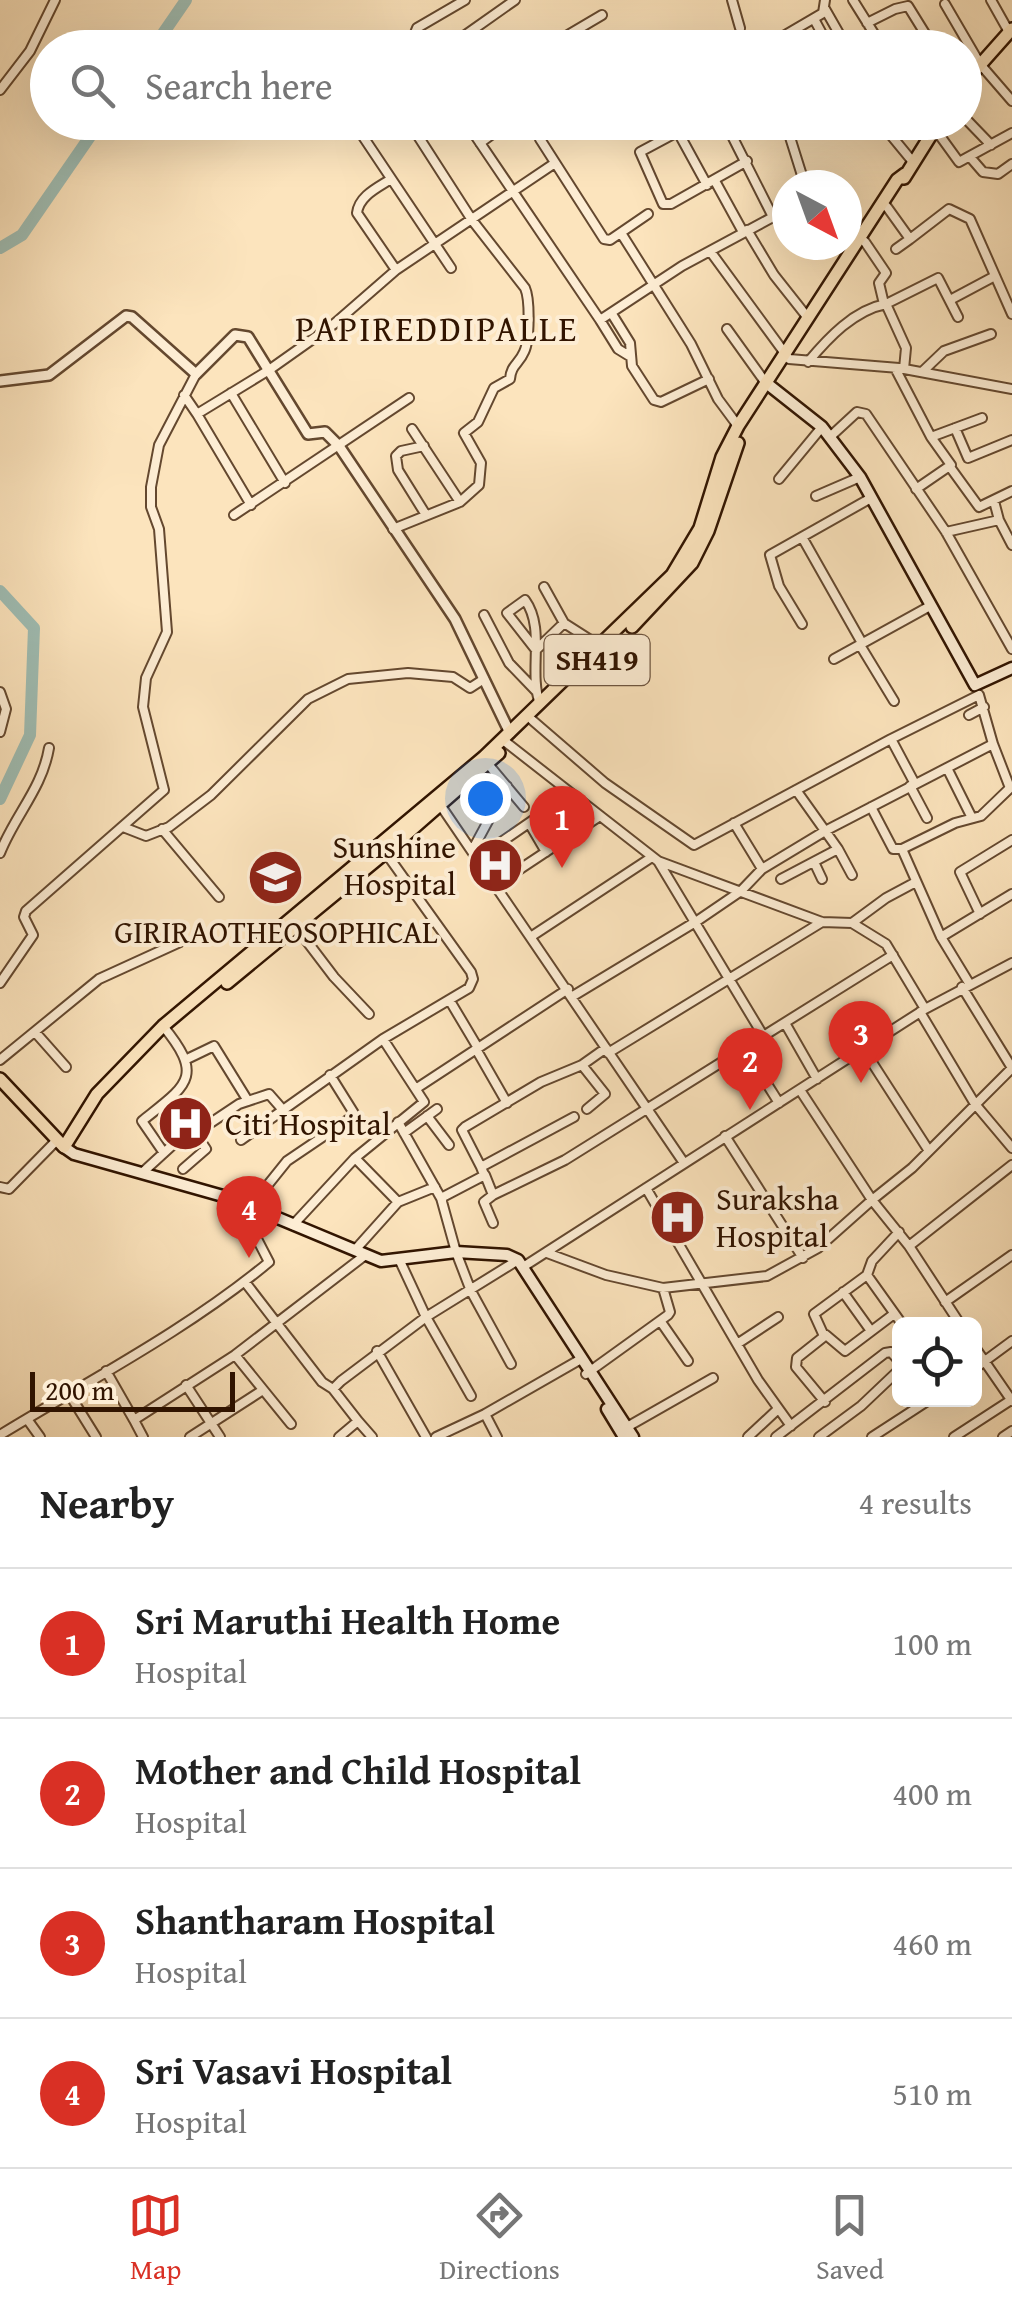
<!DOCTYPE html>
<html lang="en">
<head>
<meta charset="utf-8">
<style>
	body { margin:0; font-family:"Gentium Book Plus",serif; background:#f2f2f2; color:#222 }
	.controls { position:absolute; right:30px; bottom:30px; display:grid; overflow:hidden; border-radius:15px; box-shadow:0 10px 40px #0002 }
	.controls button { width:90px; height:90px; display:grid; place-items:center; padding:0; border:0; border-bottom:2px solid #e0e0e0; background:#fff; color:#222; font:50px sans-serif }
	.compass { position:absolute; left:772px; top:170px; width:90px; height:90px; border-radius:50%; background:#fff; box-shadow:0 10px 40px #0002; rotate:139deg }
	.scale { position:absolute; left:30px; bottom:25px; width:205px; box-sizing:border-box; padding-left:10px; border:5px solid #311400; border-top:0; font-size:28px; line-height:35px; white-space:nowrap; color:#311400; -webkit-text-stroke:8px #fdedd4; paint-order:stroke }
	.you { position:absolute; left:485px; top:798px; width:35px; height:35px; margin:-25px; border:8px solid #fff; border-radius:50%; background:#1a73e8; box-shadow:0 0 0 15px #1a73e833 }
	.badge { display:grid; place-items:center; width:65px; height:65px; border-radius:50%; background:#d93025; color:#fff; font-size:32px; font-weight:700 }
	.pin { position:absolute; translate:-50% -82px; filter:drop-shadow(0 2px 5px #0008) }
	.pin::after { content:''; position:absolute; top:52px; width:35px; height:30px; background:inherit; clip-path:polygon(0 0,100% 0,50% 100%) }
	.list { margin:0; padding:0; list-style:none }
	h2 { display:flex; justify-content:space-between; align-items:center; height:130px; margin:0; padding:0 40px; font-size:42px }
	h2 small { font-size:32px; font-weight:400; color:#767676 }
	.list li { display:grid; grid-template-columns:65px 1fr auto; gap:30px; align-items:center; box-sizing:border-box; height:150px; padding:0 40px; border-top:2px solid #e0e0e0 }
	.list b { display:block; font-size:38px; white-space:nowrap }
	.list p { margin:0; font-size:32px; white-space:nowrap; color:#767676 }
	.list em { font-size:32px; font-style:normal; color:#767676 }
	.icon { flex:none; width:55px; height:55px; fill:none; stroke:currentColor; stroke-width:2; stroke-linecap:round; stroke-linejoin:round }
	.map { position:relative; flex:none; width:1012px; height:1437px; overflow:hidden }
	.search { position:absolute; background:#fff; box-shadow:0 10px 40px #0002; left:30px; right:30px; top:30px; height:110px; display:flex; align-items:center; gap:25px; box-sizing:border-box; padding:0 35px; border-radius:55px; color:#767676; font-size:38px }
	.sheet { height:730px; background:#fff }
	nav { display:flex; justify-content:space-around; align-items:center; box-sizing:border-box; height:140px; border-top:2px solid #e0e0e0; background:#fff; font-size:28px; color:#767676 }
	nav a { display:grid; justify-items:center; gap:5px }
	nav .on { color:#d93025 }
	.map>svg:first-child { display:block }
</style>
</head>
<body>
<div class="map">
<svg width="1012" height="1437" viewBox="0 0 1012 1437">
	<rect width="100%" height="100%" fill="#fce4bd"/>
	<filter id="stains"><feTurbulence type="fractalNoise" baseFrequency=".002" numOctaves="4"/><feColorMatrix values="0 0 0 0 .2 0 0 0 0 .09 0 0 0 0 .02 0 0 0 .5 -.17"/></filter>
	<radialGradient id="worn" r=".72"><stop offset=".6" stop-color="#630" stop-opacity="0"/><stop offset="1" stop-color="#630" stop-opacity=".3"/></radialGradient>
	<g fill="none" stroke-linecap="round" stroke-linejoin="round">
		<path stroke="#9fbeb5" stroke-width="12" d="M 153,48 L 186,0
			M 0,248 L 22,235 L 100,122
			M 0,591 L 34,628 L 30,735 L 0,799"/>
		<defs>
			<path id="minor" d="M 732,0 L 740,28
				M 853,0 L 883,48
				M 991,0 L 1009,32
				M 945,4 L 980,64 L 1012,101
				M 825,9 L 841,37
				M 814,19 L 827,43 L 824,48
				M 867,23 L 895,9 L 908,6 L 934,48
				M 418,48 L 413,38 L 417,28 L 465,0
				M 447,48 L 515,0
				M 546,48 L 602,15
				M 786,48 L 782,37 L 823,13 L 825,0
				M 0,90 L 30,51 L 55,0
				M 964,117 L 991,145
				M 466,122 L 600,320 L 682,266 L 773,217 L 725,122
				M 696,122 L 640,152 L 663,204 L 671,204 L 747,161
				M 789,122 L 789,134 L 805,185
				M 880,122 L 913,162
				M 930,122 L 959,162 L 1012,133
				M 360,132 L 451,268
				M 678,132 L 707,185
				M 540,139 L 604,239 L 610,240 L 648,214
				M 480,143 L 509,122
				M 970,157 L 983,172 L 998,174 L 1012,164
				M 391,179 C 377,188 359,196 357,213 L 396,270
				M 715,181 L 743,232
				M 887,207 L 910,239 L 896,249
				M 773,217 L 787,210
				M 747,230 L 774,275 L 808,318
				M 621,233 L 691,344 L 718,399 L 738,426
				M 910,239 L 949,209 L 970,219 L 1012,314
				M 865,242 L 886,273 L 879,283 L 884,304
				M 710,251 L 789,359 L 899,368 L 1012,389
				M 950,300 L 995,276
				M 612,314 L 630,343 L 632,366 L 654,400 L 661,402 L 709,379
				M 600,320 L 618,349 L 631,357
				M 727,329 L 765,382
				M 808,362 C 828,338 854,310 886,304
				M 895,368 L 931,437 L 982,418
				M 904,369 L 906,348 L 886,304 L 938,278 L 958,317
				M 922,372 L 944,351 L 991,334
				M 231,393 L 285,483
				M 184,395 L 197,414 L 269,370 L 334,324 L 396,270 L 555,163
				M 197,414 L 251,505
				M 955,428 L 968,458 L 1012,440
				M 412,429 L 460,502
				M 831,436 L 857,412 L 866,414 L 946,532 L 1012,649
				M 424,446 L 401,451 L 396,456 L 398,470 L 426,515
				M 950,467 L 979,507 L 1012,491
				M 779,479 L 822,427
				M 916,489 L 951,465 L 931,437
				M 816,496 L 860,477
				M 994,501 L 999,520 L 1012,545
				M 234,515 L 409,398
				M 393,529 L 460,502 L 479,485 L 481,463 L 464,433 L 478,422 L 494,388 L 510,379 C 511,365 519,364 524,352 C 530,340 530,299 525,288 L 472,220 L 409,122
				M 946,532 L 999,520
				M 802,537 L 862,643
				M 544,587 L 564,623 L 600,646
				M 484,615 L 509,663 L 536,691
				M 802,624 L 779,586 L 770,555 L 871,498
				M 860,645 L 894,701
				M 834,659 L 930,606
				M 0,692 L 6,709 L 0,732
				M 540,704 C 528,671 546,629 525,600 L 507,613 L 536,650 L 564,623
				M 969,715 L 984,707
				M 532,720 L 605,783 L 694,845 L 891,739 L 979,695 L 993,744
				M 891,739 L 915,784
				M 503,740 L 658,861 L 822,922 L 852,923 L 886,944 L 925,1009 L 523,1267
				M 488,764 L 524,807
				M 947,768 L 972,818
				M 910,786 L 927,818
				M 796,790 L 838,849 L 852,875
				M 439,803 L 684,1163
				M 529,823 L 546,852
				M 734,823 L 762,869
				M 123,827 L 146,836 L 169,827 L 211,795 L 308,699 L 348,679 L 408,673 L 453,677 L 470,688 L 484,679
				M 162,829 L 219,897
				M 473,849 L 507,786
				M 902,849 L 941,937 L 969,983
				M 0,853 C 15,815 42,789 49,748
				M 478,858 L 571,794
				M 658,861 L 764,1037
				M 814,862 L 822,879
				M 781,879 L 838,849
				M 496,885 L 600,816
				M 980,914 L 960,872 L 1012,840
				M 852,923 L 886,898 L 914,883
				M 296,927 L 334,977 L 369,1014
				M 532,936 L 652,857
				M 941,937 L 1012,894
				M 0,983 L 33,935 L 24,917 L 26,911 L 164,790 L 143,707 L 146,678 L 167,632 L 159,529 L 151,507 L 151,487 L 159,445 L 196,374
				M 962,987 L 1012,1068
				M 573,996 L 697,921 L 741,891 L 762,869 L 825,831 L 993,744 L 1010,788 L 981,816 L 955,823 L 902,849 L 893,849 L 871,807
				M 450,1001 L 478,1048
				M 925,1009 L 1012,963
				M 920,1012 L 975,1104 L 1012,1148
				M 785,1023 L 817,1079
				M 163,1026 C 205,1077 187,1085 142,1121 L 164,1153
				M 35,1032 L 66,1067
				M 476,1049 L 507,1103
				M 745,1049 L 779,1103
				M 864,1050 L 929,1151
				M 608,1053 L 822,922
				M 187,1059 L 214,1046 L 248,1101
				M 0,1060 L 99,979 L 180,942
				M 582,1065 L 605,1094 L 587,1109
				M 417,1088 L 568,989
				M 800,1090 L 872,1200 L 912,1168 L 1012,1068
				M 427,1116 L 449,1145
				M 398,1122 L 442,1200
				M 404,1133 L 437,1109
				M 725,1136 L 803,1258
				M 241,1140 L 283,1110
				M 481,1167 L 462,1130 L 465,1127 L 541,1082 L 582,1065 L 606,1048
				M 183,1169 L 206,1149 L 192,1128
				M 143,1172 L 190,1129 L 212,1122 L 239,1104 L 269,1094 L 283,1110 L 383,1039 L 469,988 L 473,979 L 471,972 L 383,849
				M 483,1172 L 481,1167 L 574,1117
				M 0,1187 L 9,1189 L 57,1140
				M 646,1188 L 758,1380 L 791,1426
				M 493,1195 L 565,1160 L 893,955
				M 398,1202 L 435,1187
				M 250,1207 L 287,1161 L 355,1115 L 330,1075
				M 493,1223 L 484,1202 L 493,1195 L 485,1175 L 441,1198 L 456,1252 L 471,1291 L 511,1364
				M 293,1225 L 355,1158 L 424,1102 L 383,1039
				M 899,1232 L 872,1261 L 867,1275 L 902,1324
				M 909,1246 L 1012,1165
				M 355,1250 L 398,1202 L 355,1158
				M 547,1253 L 606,1275 L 663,1288 L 767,1276 L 818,1248 L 872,1200 L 909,1246 L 960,1324
				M 399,1259 L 426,1317 L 471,1396
				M 245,1282 L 322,1382 L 333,1389
				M 843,1292 L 871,1331
				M 945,1302 L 1012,1255
				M 661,1322 L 688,1361
				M 824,1336 L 814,1314 L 867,1275
				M 737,1344 L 778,1317
				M 974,1346 L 1012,1401
				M 377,1351 L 426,1437
				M 235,1355 L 291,1424
				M 974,1369 L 1012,1341
				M 106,1371 L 134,1420
				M 586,1374 L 668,1315 L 670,1312 L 663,1288
				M 186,1385 L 220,1437
				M 68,1392 L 96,1437
				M 825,1402 L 796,1367 L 797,1358 L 826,1335 L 845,1351 L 894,1314
				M 485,1414 L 497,1437
				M 27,1419 L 40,1437
				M 358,1421 L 333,1389 L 341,1381 L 426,1317 L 518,1260
				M 627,1427 L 713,1378
				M 0,1435 C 90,1380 187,1330 269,1262 L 255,1235 L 271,1216
				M 143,1437 L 134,1420 L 235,1355 L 364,1256
				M 190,1437 L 263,1390
				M 339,1437 L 358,1421 L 372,1437
				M 436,1437 L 485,1414 L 581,1359
				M 748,1437 L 778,1409
				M 776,1437 L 885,1353 L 891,1352 L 900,1362
				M 819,1437 L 861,1406 L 900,1369
				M 872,1437 L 929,1400
				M 954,1437 L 1011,1400
				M 1003,1437 L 1012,1431"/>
			<path id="tertiary" d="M 0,381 L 49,375 L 126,316 L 132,317 L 196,374 L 235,335 L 248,337 L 308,434 L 325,432 L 339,446 L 455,619 L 510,733"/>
			<path id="secondary" d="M 765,382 L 822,427 L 860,477 L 975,685 L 1012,668
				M 64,1147 L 74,1154 L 230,1198 L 381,1261 L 456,1252 L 507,1255 L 518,1260 L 633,1437
				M 607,1409 L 624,1437"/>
			<path id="primary" d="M 964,83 L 1012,29
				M 904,178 L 939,122
				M 632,627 L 692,563 L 708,531 L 738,443
				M 227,983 L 386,852 L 499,753
				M 0,1079 L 64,1147 L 97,1094 L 163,1026 L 484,757 L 672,575 L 700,528 L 722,457 L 738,426 L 897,180 L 905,174"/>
		</defs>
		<use href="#minor" stroke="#64482f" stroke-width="12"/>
		<use href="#tertiary" stroke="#64482f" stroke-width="14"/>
		<use href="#secondary" stroke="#311400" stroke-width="15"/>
		<use href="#primary" stroke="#311400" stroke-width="16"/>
		<use href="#minor" stroke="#fdedd4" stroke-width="8"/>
		<use href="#tertiary" stroke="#fdedd4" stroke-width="9"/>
		<use href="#secondary" stroke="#fdedd4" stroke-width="10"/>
		<use href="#primary" stroke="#fce4bd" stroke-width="11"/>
	</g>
	<defs>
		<symbol id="hospital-disc" viewBox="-11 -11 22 22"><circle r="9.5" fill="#8f2418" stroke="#fdedd4"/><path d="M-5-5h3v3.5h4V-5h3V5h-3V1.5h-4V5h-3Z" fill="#fff"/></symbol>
		<symbol id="school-disc" viewBox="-11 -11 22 22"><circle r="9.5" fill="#8f2418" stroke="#fdedd4"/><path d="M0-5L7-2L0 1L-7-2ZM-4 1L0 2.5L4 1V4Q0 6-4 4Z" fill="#fff"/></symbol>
	</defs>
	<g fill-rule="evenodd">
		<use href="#hospital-disc" x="464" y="834" width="63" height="63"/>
		<use href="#school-disc" x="244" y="846" width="63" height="63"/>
		<use href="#hospital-disc" x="154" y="1092" width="63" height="63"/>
		<use href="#hospital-disc" x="646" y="1186" width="63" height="63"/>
	</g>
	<g text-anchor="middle" stroke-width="8" stroke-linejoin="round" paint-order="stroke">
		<rect fill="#fdedd4" stroke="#6e5540" stroke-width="2.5" x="544.5" y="635" width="105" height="50" rx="8"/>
		<g font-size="30" font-weight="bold" fill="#311400">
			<text x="597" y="670">SH419</text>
		</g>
		<g font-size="32" fill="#311400" stroke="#fdedd4" text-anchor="start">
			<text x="456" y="858" text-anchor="end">Sunshine<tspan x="456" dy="37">Hospital</tspan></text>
			<text x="276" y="943" text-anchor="middle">GIRIRAOTHEOSOPHICAL</text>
			<text x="225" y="1135">Citi Hospital</text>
			<text x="716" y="1210">Suraksha<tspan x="716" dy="37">Hospital</tspan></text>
		</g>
		<g font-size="35" letter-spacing="2.5" fill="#311400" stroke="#fdedd4">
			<text x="437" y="341">PAPIREDDIPALLE</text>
		</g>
	</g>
	<rect width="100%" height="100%" filter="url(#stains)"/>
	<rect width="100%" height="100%" fill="url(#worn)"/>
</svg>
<div class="controls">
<button><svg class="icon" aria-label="locate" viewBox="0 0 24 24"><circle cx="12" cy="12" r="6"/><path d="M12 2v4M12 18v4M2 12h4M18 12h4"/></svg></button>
</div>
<svg class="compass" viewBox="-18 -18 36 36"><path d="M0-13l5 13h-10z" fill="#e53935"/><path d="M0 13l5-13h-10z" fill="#767676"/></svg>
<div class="scale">200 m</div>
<div class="you"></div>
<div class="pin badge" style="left:562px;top:868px">1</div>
<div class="pin badge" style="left:750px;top:1110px">2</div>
<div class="pin badge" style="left:861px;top:1083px">3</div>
<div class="pin badge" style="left:249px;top:1258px">4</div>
<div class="search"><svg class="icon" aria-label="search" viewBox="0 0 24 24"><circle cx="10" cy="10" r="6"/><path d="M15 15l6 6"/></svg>Search here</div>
</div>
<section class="sheet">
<h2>Nearby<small>4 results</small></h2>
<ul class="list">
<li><span class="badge">1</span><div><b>Sri Maruthi Health Home</b><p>Hospital</p></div><em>100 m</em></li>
<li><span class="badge">2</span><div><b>Mother and Child Hospital</b><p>Hospital</p></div><em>400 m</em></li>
<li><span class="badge">3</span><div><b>Shantharam Hospital</b><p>Hospital</p></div><em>460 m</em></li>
<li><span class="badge">4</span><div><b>Sri Vasavi Hospital</b><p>Hospital</p></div><em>510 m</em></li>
</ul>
</section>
<nav>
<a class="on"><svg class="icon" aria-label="map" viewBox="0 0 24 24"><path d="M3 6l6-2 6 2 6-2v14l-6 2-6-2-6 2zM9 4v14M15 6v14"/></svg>Map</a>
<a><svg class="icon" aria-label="directions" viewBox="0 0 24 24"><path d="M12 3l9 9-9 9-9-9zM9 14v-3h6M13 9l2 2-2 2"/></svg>Directions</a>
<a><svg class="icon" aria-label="saved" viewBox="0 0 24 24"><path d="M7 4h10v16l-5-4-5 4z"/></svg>Saved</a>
</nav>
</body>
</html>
